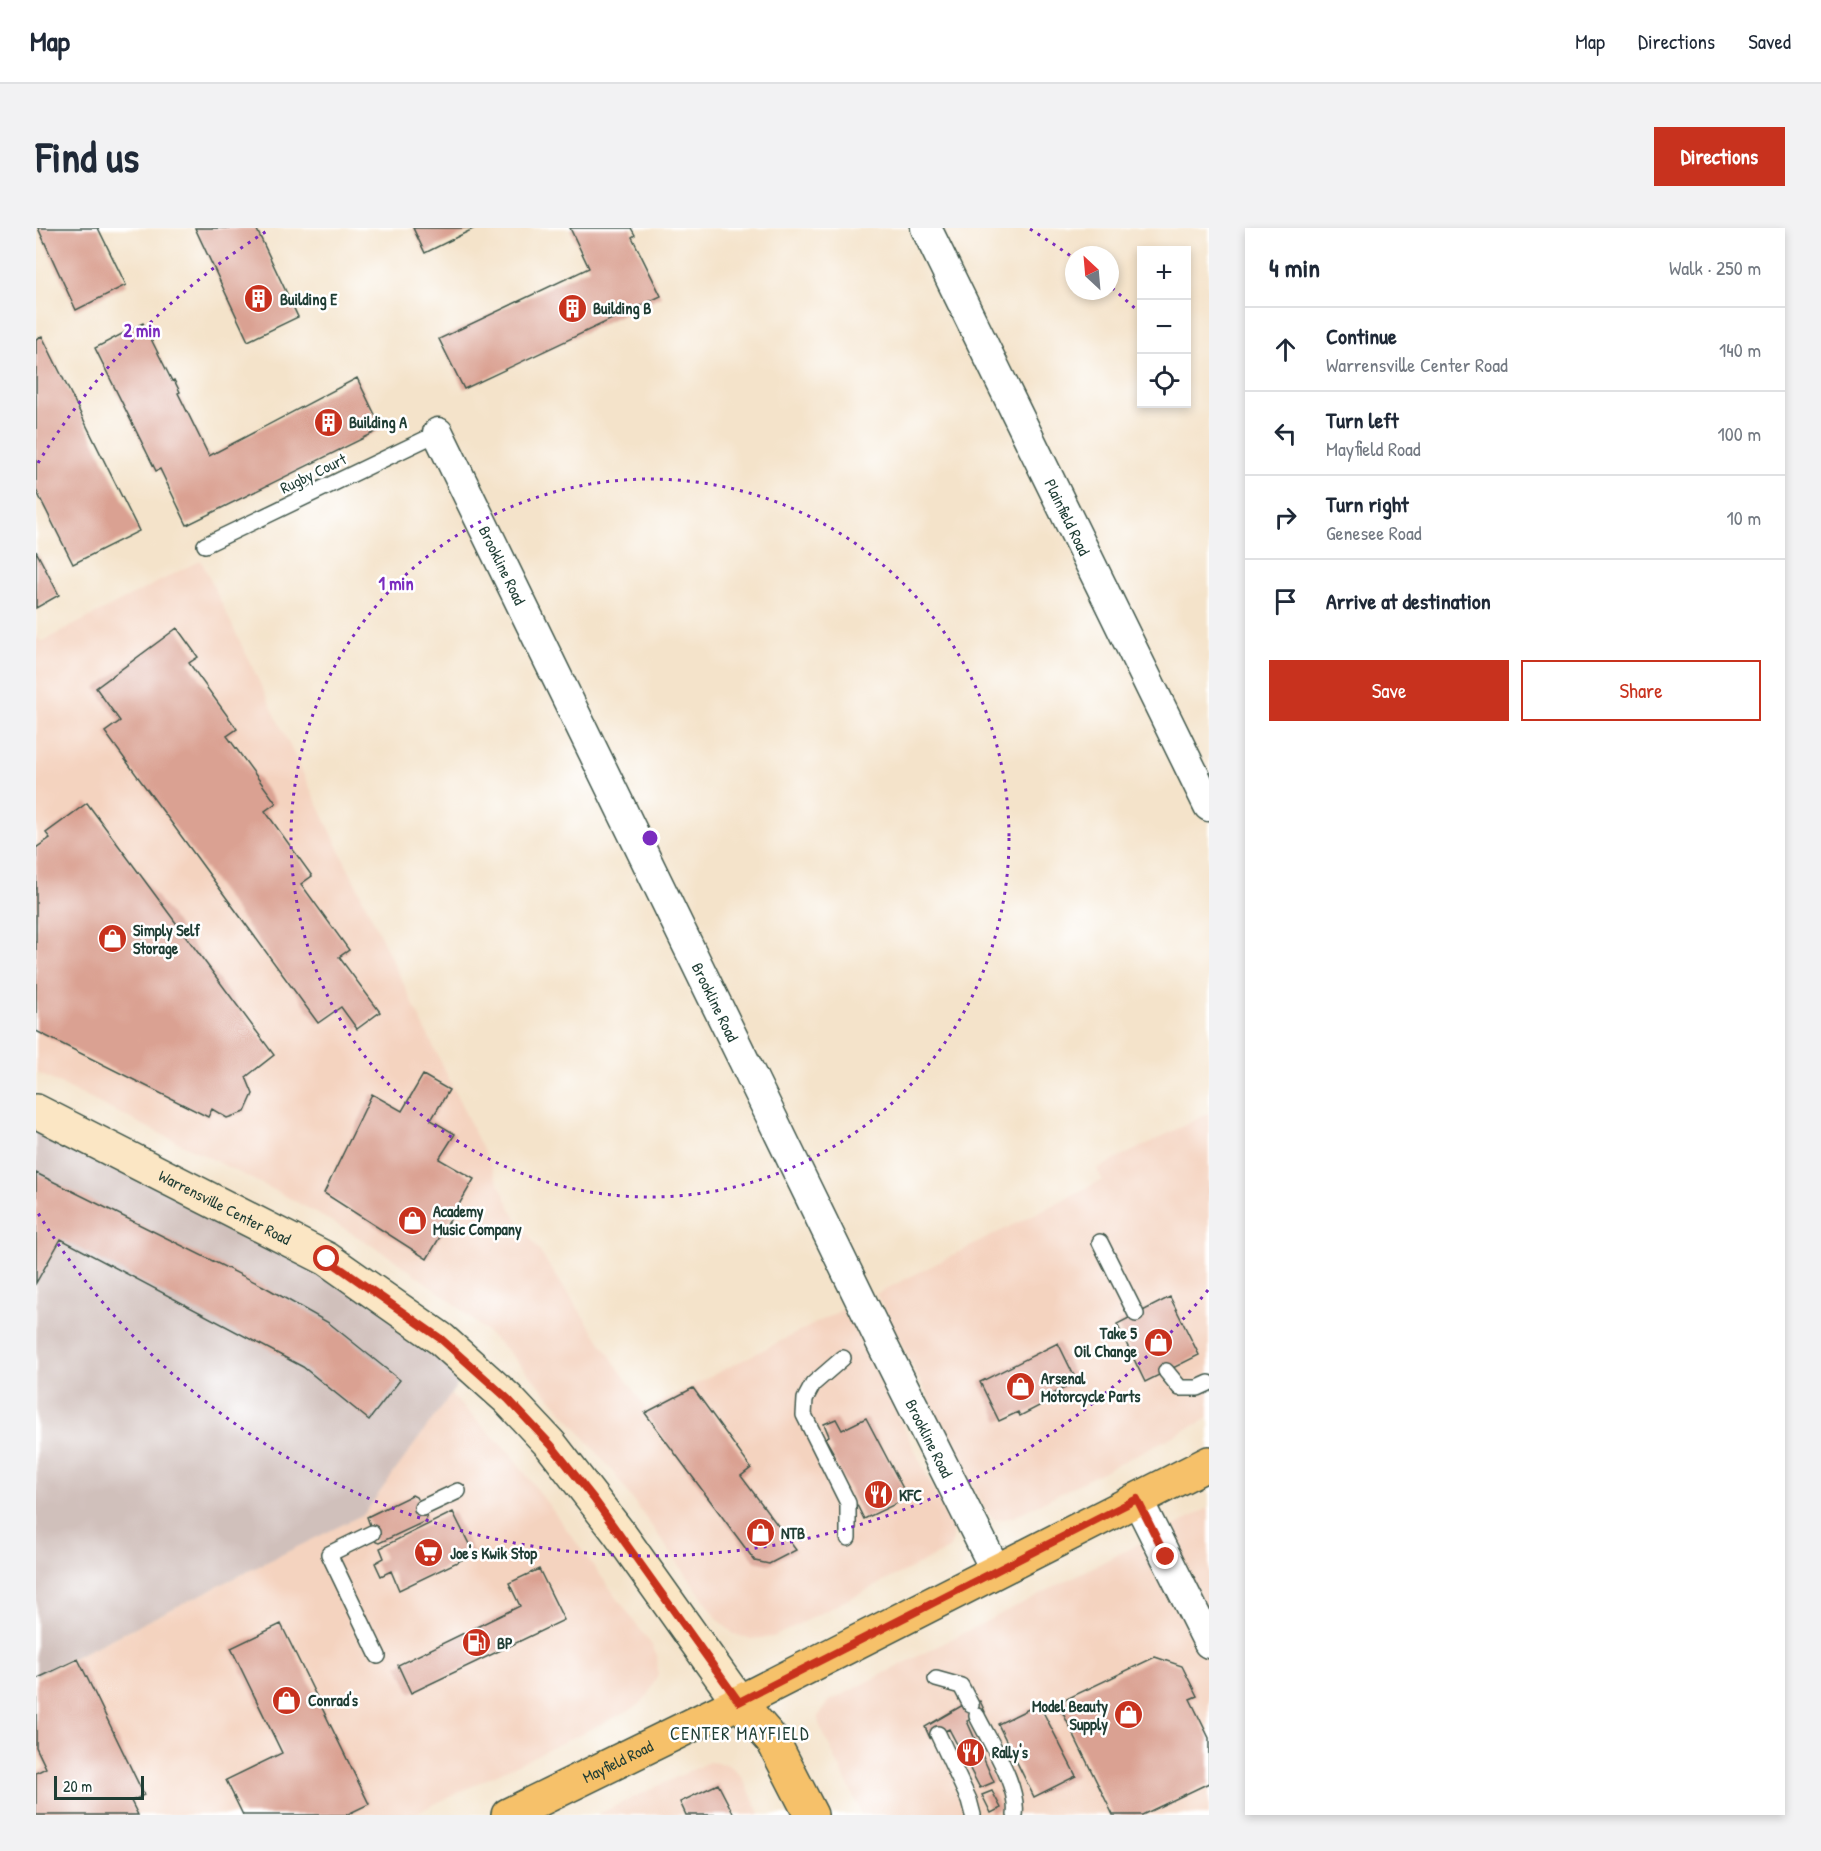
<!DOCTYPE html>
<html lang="en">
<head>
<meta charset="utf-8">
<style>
	body { margin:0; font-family:"Patrick Hand",sans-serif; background:#f2f2f3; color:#1f2937 }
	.controls { position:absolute; right:18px; top:18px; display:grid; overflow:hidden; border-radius:0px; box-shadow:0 3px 9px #0003 }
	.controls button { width:54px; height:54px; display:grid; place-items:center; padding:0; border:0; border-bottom:2px solid #e0e1e3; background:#fff; color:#1f2937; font:30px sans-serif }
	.compass { position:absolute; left:1029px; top:18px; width:54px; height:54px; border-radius:50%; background:#fff; box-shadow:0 3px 9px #0003; rotate:334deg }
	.scale { position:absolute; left:18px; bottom:15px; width:90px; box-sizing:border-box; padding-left:6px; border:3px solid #1f3d34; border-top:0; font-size:16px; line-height:21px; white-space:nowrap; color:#1f3d34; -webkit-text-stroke:4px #fff; paint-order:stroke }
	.stop { position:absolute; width:18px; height:18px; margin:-14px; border:4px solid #c8321e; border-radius:50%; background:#fff }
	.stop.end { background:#c8321e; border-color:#fff; box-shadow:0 2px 6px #0008 }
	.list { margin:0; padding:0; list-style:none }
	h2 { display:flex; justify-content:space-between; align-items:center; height:78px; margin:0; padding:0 24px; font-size:26px }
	h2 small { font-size:20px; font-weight:400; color:#747a83 }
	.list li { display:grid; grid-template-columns:39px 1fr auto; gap:18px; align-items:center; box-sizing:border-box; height:84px; padding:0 24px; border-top:2px solid #e0e1e3 }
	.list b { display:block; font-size:22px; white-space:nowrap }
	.list p { margin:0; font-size:20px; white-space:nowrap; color:#747a83 }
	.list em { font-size:20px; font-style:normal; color:#747a83 }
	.actions { display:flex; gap:12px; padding:18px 24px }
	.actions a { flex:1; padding:14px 0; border:2px solid #c8321e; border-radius:0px; text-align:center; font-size:21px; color:#c8321e }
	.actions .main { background:#c8321e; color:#fff }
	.icon { flex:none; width:33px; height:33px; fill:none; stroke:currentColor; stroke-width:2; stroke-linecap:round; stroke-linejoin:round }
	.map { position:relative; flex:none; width:1173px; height:1587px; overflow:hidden; border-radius:0px }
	header { display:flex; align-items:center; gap:36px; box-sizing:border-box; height:84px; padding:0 30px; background:#fff; border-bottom:2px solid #e0e1e3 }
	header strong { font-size:28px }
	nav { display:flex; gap:33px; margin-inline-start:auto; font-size:21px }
	.intro { display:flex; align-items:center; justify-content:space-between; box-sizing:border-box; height:144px; padding:0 36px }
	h1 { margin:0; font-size:42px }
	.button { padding:15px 27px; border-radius:0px; background:#c8321e; color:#fff; font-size:21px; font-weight:700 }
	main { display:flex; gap:36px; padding:0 36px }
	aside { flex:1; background:#fff; border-radius:0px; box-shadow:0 3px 9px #0003 }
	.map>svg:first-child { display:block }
</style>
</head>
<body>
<header>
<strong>Map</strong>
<nav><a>Map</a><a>Directions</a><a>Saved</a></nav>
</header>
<div class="intro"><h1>Find us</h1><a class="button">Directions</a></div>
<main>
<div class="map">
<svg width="1173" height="1587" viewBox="0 0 1173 1587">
	<rect width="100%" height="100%" fill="#fff"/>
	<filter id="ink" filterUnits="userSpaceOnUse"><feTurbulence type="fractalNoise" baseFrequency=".0167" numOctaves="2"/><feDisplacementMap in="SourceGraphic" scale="12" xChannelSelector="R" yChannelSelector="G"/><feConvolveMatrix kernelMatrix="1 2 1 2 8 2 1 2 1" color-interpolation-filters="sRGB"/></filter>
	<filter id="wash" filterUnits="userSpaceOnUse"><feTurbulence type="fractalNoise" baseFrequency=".008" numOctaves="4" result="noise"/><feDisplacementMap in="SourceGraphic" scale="24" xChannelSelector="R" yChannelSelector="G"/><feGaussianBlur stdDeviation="1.35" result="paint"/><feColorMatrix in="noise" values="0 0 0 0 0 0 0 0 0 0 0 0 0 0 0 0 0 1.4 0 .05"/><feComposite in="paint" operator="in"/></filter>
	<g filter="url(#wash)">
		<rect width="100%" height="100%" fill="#f4e3ca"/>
		<path fill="#f4d3bf" d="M 165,332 L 476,983 L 610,1181 L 810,1080 L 917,1301 L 917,1311 L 913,1321 L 737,1409 L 714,1411 L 698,1406 L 684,1394 L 577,1244 L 523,1179 L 472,1123 L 415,1073 L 359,1032 L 309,1001 L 246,966 L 0,844 L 0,405 L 5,414 Z
			M 1173,885 L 1173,1190 L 977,1289 L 962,1292 L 956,1290 L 947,1279 L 840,1066 L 1066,952 L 1061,941 Z
			M 411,1163 L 475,1226 L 615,1416 L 621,1427 L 622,1446 L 612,1468 L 602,1478 L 376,1587 L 0,1587 L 0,1544 L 8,1539 L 0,1522 L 0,1448 L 328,1286 Z
			M 1173,1280 L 1173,1587 L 826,1587 L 783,1496 L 782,1489 L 792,1474 Z
			M 673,1534 L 690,1536 L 698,1541 L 706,1549 L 725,1587 L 560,1587 Z"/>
		<path fill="#d0c0bb" d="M 0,883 L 224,994 L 435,1138 L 328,1286 L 0,1448 Z"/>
		<g id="blocks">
			<path fill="#daa192" d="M 2,0 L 62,0 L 90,57 L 40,82 Z
				M 159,0 L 220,0 L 262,89 L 212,113 Z
				M 377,0 L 439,0 L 389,25 Z
				M 534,0 L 595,0 L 599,7 L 596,9 L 625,68 L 428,161 L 403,111 L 553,40 Z
				M 107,95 L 136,153 L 138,152 L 144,164 L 142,165 L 173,228 L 321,150 L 346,201 L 151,297 L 124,241 L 120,243 L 59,120 Z
				M 6,108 L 103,303 L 37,336 L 0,262 L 0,111 Z
				M 0,323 L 23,367 L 0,380 Z
				M 141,400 L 162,429 L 153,435 L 201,501 L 191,508 L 240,575 L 229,583 L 276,648 L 265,656 L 313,722 L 303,729 L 344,784 L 321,801 L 305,779 L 282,795 L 69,504 L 84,493 L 60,460 Z
				M 51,575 L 238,827 L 210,849 L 217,866 L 209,884 L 191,890 L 176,881 L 172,889 L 0,803 L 0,620 L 14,610 L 10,605 Z
				M 387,847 L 413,862 L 395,892 L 419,906 L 403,931 L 438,951 L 391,1031 L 288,965 L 336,866 L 366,883 Z
				M 0,945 L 229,1059 L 293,1095 L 364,1152 L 333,1192 L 267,1139 L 25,1011 L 0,1055 Z
				M 1134,1069 L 1163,1127 L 1109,1154 L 1081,1096 Z
				M 1022,1115 L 1041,1154 L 1007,1171 L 1009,1175 L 984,1188 L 982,1184 L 963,1193 L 944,1154 Z
				M 657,1160 L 715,1240 L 705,1248 L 760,1322 L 733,1336 L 719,1333 L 609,1185 Z
				M 830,1190 L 872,1270 L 828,1291 L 795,1225 L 797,1224 L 789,1210 L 793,1208 L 788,1196 L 800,1191 L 806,1202 Z
				M 376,1267 L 380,1269 L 391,1289 L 390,1293 L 343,1315 L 340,1314 L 331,1289 Z
				M 417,1284 L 438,1326 L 363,1362 L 355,1343 L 345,1348 L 339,1335 L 348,1330 L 344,1320 Z
				M 503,1341 L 528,1392 L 375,1465 L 362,1437 L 484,1378 L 473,1355 Z
				M 245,1396 L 333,1576 L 310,1587 L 207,1587 L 190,1552 L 246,1525 L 195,1420 Z
				M 1119,1429 L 1146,1438 L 1161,1468 L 1154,1471 L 1173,1510 L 1173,1555 L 1106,1587 L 1077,1587 L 1022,1475 Z
				M 42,1431 L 108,1567 L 95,1573 L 102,1587 L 0,1587 L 0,1545 L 10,1540 L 0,1519 L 0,1451 Z
				M 944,1473 L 949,1484 L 931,1493 L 958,1554 L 944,1560 L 913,1501 L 894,1510 L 889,1499 L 927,1477 Z
				M 1003,1476 L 1040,1548 L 998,1569 L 962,1496 Z
				M 682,1556 L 698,1587 L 650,1587 L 644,1574 Z
				M 956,1563 L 965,1580 L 955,1585 L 946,1567 Z"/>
		</g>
	</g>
	<g filter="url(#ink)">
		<use href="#blocks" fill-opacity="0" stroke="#3f564a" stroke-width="1.5"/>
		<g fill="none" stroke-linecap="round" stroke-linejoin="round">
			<defs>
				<path id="service" d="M 169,317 L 402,205
					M 1064,1014 L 1100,1086
					M 807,1130 L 777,1156 L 769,1171 L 768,1187 L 812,1275 L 812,1310
					M 1130,1143 L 1144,1160 L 1162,1160 L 1173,1155
					M 386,1280 L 422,1263
					M 336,1305 L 293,1326 L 342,1428
					M 900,1451 L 925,1458 L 935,1477
					M 941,1488 C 954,1515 983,1557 979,1587
					M 902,1506 L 933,1572 L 937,1587"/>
				<g id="minor">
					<path id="s1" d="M 890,0 L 1173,578"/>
					<path id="s2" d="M 402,205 L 848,1120 L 960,1343"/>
					<path d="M 1101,1271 L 1173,1415"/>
				</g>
				<g id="secondary">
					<path id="s3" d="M 0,883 L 291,1031 L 405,1111 L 472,1171 L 515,1217 L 583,1305 L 703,1474"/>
				</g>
				<g id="primary">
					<path d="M 703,1474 L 737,1513 L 775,1587"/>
					<path id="s4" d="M 472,1587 L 703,1474 L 1173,1235"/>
				</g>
			</defs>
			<use href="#service" stroke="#3f564a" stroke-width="18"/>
			<use href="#minor" stroke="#3f564a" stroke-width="33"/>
			<use href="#secondary" stroke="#3f564a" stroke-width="36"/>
			<use href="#primary" stroke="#3f564a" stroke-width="36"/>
			<use href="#service" stroke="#fff" stroke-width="15"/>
			<use href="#minor" stroke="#fff" stroke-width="30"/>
			<use href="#secondary" stroke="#fbe6c4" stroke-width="33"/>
			<use href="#primary" stroke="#f6c16b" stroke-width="33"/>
		</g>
	</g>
	<g fill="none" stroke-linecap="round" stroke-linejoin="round" filter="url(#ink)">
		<path stroke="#c8321e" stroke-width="8" d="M 291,1031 L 405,1111 L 472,1171 L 515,1217 L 558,1271 L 703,1474 L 1101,1271 L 1130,1329"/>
	</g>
	<g fill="none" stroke="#7b2cbf" stroke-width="3" stroke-dasharray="3 6">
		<circle cx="614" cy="610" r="359"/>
		<path d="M1172 1062A718 718 0 0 1 2 985M2 235A718 718 0 0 1 234 1M994 1A718 718 0 0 1 1036 29M1076 60A718 718 0 0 1 1104 85"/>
	</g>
	<defs>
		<symbol id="building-disc" viewBox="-11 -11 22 22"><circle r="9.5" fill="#c8321e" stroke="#fff"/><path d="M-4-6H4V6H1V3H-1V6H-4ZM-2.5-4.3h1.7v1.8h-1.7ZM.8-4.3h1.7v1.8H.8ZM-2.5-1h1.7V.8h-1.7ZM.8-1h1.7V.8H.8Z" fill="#fff"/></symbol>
		<symbol id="shop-disc" viewBox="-11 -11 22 22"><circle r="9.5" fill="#c8321e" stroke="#fff"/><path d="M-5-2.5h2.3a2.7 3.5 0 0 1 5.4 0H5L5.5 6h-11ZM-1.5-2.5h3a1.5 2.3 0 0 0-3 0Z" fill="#fff"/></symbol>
		<symbol id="restaurant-disc" viewBox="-11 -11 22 22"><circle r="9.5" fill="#c8321e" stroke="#fff"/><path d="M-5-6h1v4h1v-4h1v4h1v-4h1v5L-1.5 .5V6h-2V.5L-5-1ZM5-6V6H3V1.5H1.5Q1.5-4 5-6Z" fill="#fff"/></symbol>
		<symbol id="supermarket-disc" viewBox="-11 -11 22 22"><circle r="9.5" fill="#c8321e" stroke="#fff"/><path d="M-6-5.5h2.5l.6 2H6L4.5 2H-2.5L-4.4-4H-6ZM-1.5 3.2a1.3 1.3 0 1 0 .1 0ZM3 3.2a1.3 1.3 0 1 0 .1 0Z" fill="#fff"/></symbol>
		<symbol id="fuel-disc" viewBox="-11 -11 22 22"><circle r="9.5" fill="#c8321e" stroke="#fff"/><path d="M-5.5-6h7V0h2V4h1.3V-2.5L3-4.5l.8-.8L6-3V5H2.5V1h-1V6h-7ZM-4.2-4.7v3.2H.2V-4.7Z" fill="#fff"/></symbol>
	</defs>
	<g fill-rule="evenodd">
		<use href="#building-disc" x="206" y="54" width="33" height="33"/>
		<use href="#building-disc" x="520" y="64" width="33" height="33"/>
		<use href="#building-disc" x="276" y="178" width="33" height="33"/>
		<use href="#shop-disc" x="60" y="694" width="33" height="33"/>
		<use href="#shop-disc" x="360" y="976" width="33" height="33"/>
		<use href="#shop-disc" x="1106" y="1098" width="33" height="33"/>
		<use href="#shop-disc" x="968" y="1142" width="33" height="33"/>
		<use href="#restaurant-disc" x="826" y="1250" width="33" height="33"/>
		<use href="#shop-disc" x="708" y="1288" width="33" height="33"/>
		<use href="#supermarket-disc" x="376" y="1308" width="33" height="33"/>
		<use href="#fuel-disc" x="424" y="1398" width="33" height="33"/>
		<use href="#shop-disc" x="234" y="1456" width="33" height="33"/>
		<use href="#shop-disc" x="1076" y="1470" width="33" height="33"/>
		<use href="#restaurant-disc" x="918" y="1508" width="33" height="33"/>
	</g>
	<g text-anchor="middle" stroke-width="5" stroke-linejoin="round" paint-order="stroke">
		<g font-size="16" font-weight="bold" fill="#1f3d34" stroke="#fff" text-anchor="start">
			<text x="244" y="77">Building E</text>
			<text x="557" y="86">Building B</text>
			<text x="313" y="200">Building A</text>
			<text x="97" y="708">Simply Self<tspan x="97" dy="18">Storage</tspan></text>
			<text x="397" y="989">Academy<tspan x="397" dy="18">Music Company</tspan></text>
			<text x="1101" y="1111" text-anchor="end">Take 5<tspan x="1101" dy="18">Oil Change</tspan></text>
			<text x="1005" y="1156">Arsenal<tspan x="1005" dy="18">Motorcycle Parts</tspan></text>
			<text x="863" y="1273">KFC</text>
			<text x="745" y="1311">NTB</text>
			<text x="414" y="1331">Joe's Kwik Stop</text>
			<text x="461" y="1421">BP</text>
			<text x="272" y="1478">Conrad's</text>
			<text x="1072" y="1484" text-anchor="end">Model Beauty<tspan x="1072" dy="18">Supply</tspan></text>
			<text x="956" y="1530">Rally's</text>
		</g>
		<g font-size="16" fill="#1f3d34" stroke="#fff">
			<text transform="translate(277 245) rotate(-26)" y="6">Rugby Court</text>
			<text dy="6" stroke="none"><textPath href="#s1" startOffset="322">Plainfield Road</textPath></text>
			<text dy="6" stroke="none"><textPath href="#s2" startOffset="147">Brookline Road</textPath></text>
			<text dy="6" stroke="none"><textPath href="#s2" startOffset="633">Brookline Road</textPath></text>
			<text dy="6" stroke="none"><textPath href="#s3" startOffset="212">Warrensville Center Road</textPath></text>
			<text dy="6" stroke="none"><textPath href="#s2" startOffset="1119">Brookline Road</textPath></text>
			<text dy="6" stroke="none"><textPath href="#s4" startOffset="122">Mayfield Road</textPath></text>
		</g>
		<g font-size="18" letter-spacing="1.5" fill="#1f3d34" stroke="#fff">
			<text x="704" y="1512">CENTER MAYFIELD</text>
		</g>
	</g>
	<circle cx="614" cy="610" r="9" fill="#7b2cbf" stroke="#fff" stroke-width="3"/>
	<g font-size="18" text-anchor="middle" font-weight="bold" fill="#7b2cbf" stroke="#fff" stroke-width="5" stroke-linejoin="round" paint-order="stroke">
		<text x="106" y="109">2 min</text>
		<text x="360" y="362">1 min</text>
	</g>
</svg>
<div class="controls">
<button>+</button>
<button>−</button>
<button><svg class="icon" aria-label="locate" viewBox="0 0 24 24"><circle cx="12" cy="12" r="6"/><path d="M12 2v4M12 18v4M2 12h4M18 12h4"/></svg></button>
</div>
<svg class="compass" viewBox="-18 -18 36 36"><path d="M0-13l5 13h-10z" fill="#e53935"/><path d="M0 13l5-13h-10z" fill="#747a83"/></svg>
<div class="scale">20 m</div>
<div class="stop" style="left:291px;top:1031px"></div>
<div class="stop end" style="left:1130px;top:1329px"></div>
</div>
<aside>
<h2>4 min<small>Walk · 250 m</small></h2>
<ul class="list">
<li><svg class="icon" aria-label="ahead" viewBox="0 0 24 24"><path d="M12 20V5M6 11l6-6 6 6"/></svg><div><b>Continue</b><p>Warrensville Center Road</p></div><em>140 m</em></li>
<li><svg class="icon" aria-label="left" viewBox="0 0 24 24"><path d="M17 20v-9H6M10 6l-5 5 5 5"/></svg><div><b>Turn left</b><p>Mayfield Road</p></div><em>100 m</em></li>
<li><svg class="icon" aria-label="right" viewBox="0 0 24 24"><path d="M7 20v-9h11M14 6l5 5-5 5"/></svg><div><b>Turn right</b><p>Genesee Road</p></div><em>10 m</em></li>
<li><svg class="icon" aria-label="arrive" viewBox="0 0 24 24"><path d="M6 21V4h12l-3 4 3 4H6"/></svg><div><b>Arrive at destination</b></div></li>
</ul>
<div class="actions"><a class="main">Save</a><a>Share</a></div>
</aside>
</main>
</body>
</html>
